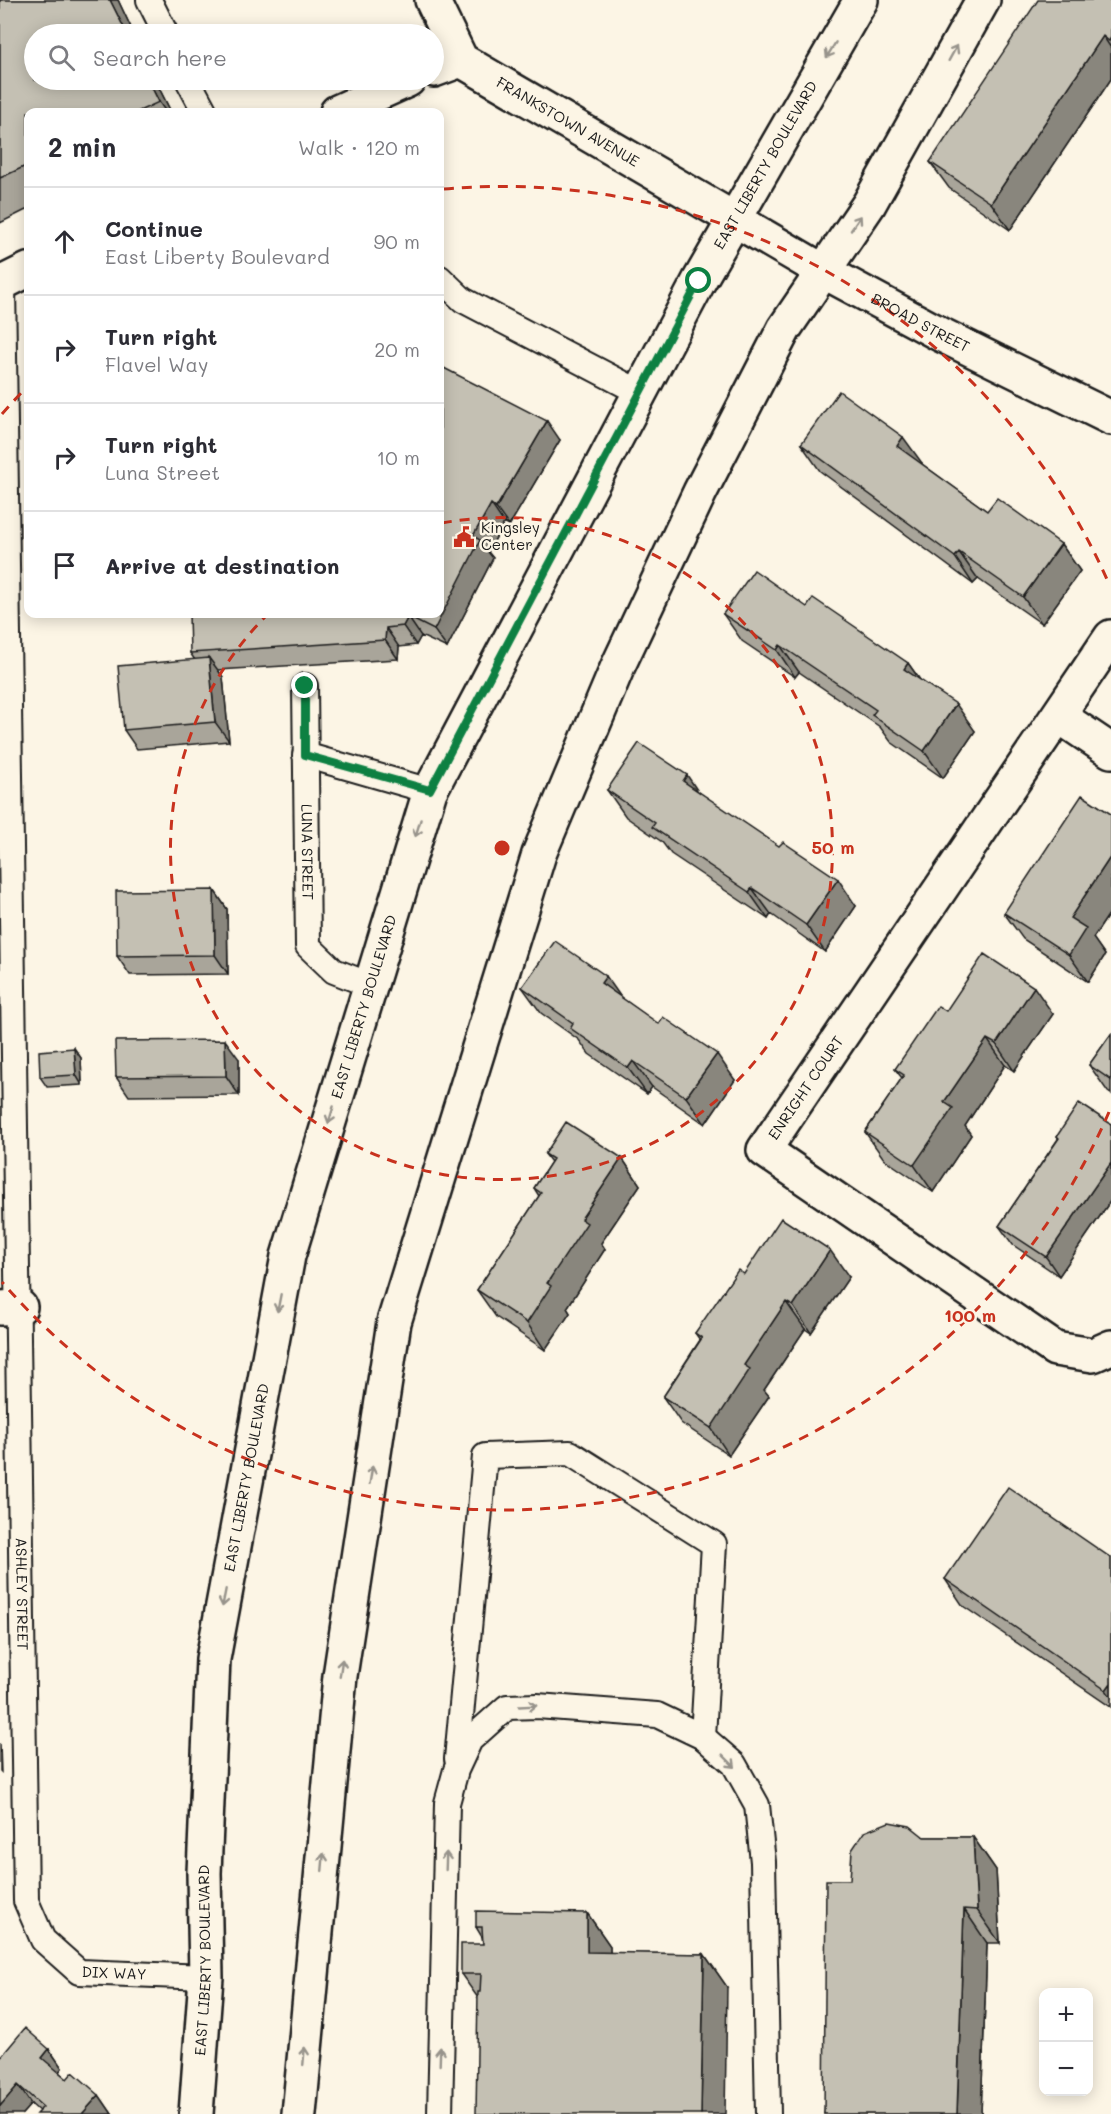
<!DOCTYPE html>
<html lang="en">
<head>
<meta charset="utf-8">
<style>
	body { margin:0; font-family:Mali,sans-serif; background:#f2f2f3; color:#2b2b33 }
	.controls { position:absolute; right:18px; bottom:18px; display:grid; overflow:hidden; border-radius:12px; box-shadow:0 3px 15px #0003 }
	.controls button { width:54px; height:54px; display:grid; place-items:center; padding:0; border:0; border-bottom:2px solid #e1e1e2; background:#fff; color:#2b2b33; font:30px sans-serif }
	.stop { position:absolute; width:18px; height:18px; margin:-14px; border:4px solid #0b8043; border-radius:50%; background:#fff }
	.stop.end { background:#0b8043; border-color:#fff; box-shadow:0 2px 6px #0008 }
	.list { margin:0; padding:0; list-style:none }
	h2 { display:flex; justify-content:space-between; align-items:center; height:78px; margin:0; padding:0 24px; font-size:26px }
	h2 small { font-size:20px; font-weight:400; color:#7c7c81 }
	.list li { display:grid; grid-template-columns:39px 1fr auto; gap:18px; align-items:center; box-sizing:border-box; height:108px; padding:0 24px; border-top:2px solid #e1e1e2 }
	.list b { display:block; font-size:22px; white-space:nowrap }
	.list p { margin:0; font-size:20px; white-space:nowrap; color:#7c7c81 }
	.list em { font-size:20px; font-style:normal; color:#7c7c81 }
	.icon { flex:none; width:33px; height:33px; fill:none; stroke:currentColor; stroke-width:2; stroke-linecap:round; stroke-linejoin:round }
	.map { position:relative; flex:none; width:1111px; height:2114px; overflow:hidden }
	.search { position:absolute; background:#fff; box-shadow:0 3px 15px #0003; left:24px; top:24px; width:420px; height:66px; display:flex; align-items:center; gap:15px; box-sizing:border-box; padding:0 21px; border-radius:33px; color:#7c7c81; font-size:22px }
	.panel { position:absolute; background:#fff; box-shadow:0 3px 15px #0003; left:24px; top:108px; width:420px; height:510px; border-radius:12px }
	.map>svg:first-child { display:block }
</style>
</head>
<body>
<div class="map">
<svg width="1111" height="2114" viewBox="0 0 1111 2114">
	<rect width="100%" height="100%" fill="#fcf5e5"/>
	<filter id="ink" filterUnits="userSpaceOnUse"><feTurbulence type="fractalNoise" baseFrequency=".0167" numOctaves="2"/><feDisplacementMap in="SourceGraphic" scale="12" xChannelSelector="R" yChannelSelector="G"/><feConvolveMatrix kernelMatrix="1 2 1 2 8 2 1 2 1" color-interpolation-filters="sRGB"/></filter>
	<g filter="url(#ink)">
		<g fill="none" stroke-linecap="round" stroke-linejoin="round">
			<defs>
				<g id="service">
					<path d="M 149,0 L 166,34"/>
					<path d="M 188,80 L 205,112"/>
					<path d="M 440,278 L 463,300 L 639,392"/>
					<path id="s1" d="M 3,283 L 26,1901 L 43,1940 L 79,1972 L 206,1977"/>
					<path id="s2" d="M 305,686 L 308,946 L 334,971 L 370,985"/>
					<path d="M 305,755 L 430,791"/>
					<path d="M 457,1759 L 485,1456 L 570,1453 L 714,1544 L 703,1737"/>
					<path d="M 440,2114 L 447,1803 L 456,1770 L 470,1740 L 507,1707 L 537,1706 L 657,1715 L 703,1737 L 734,1764 L 757,1805 L 763,1862 L 768,2114"/>
				</g>
				<path id="minor" d="M 434,70 L 461,60
					M 337,112 L 408,80
					M 0,284 L 28,270
					M 1111,637 L 764,1150 L 1055,1349 L 1093,1355 L 1111,1347
					M 1059,716 L 1111,751
					M 0,1308 L 20,1307"/>
				<g id="secondary">
					<path id="s3" d="M 432,0 L 461,60 L 823,271 L 942,335 L 1111,418"/>
					<path id="s4" d="M 196,2114 L 206,1977 L 204,1873 L 213,1659 L 288,1256 L 430,791 L 699,281 L 861,0"/>
					<path d="M 299,2114 L 340,1676 L 394,1322 L 539,854 L 618,666 L 700,492 L 784,329 L 869,204 L 983,0"/>
				</g>
			</defs>
			<use href="#service" stroke="#1c1c1c" stroke-width="28"/>
			<use href="#minor" stroke="#1c1c1c" stroke-width="38"/>
			<use href="#secondary" stroke="#1c1c1c" stroke-width="38"/>
			<use href="#service" stroke="#fcf5e5" stroke-width="24"/>
			<use href="#minor" stroke="#fcf5e5" stroke-width="33"/>
			<use href="#secondary" stroke="#fcf5e5" stroke-width="33"/>
		</g>
		<path fill="#a9a59a" stroke="#1c1c1c" stroke-width="1.5" d="M 0,0 L 118,0 L 134,34 L 34,34 L 155,80 L 171,112 L 28,112 L 28,209 L 0,223 Z
			M 1111,0 L 1111,79 L 1010,230 L 949,188 L 930,162 Z
			M 440,366 L 560,440 L 509,526 L 504,523 L 488,552 L 493,558 L 447,648 L 421,636 L 416,645 L 399,647 L 398,659 L 218,670 L 223,677 L 229,741 L 137,749 L 124,730 L 195,660 L 190,653 Z
			M 801,444 L 922,463 L 922,464 L 987,511 L 1061,544 L 1080,571 L 1042,624 L 978,579 L 973,584 L 820,471 Z
			M 807,607 L 908,663 L 920,680 L 975,731 L 943,778 L 891,742 L 880,727 L 799,672 L 795,677 L 742,641 L 723,614 Z
			M 607,790 L 697,791 L 856,906 L 825,952 L 771,914 L 768,919 L 671,854 L 662,842 L 626,817 Z
			M 1111,814 L 1111,911 L 1093,938 L 1105,955 L 1088,982 L 1023,939 L 1004,913 Z
			M 214,890 L 227,909 L 228,974 L 130,975 L 117,956 Z
			M 522,987 L 620,997 L 735,1080 L 705,1124 L 652,1087 L 647,1094 L 589,1054 L 579,1040 L 541,1013 Z
			M 946,1011 L 1053,1014 L 1014,1071 L 1005,1065 L 965,1126 L 971,1135 L 933,1192 L 884,1159 L 865,1132 L 902,1078 L 895,1069 Z
			M 1111,1034 L 1111,1094 L 1108,1092 L 1089,1065 Z
			M 74,1048 L 81,1058 L 82,1085 L 47,1087 L 40,1077 Z
			M 239,1059 L 239,1095 L 129,1096 L 116,1077 Z
			M 1111,1124 L 1111,1200 L 1059,1276 L 1013,1245 L 999,1226 L 1058,1139 L 1057,1136 Z
			M 545,1154 L 622,1158 L 640,1185 L 601,1243 L 605,1249 L 567,1308 L 570,1313 L 545,1350 L 496,1317 L 477,1290 L 539,1196 L 534,1188 L 551,1162 Z
			M 744,1274 L 849,1277 L 811,1333 L 805,1329 L 764,1390 L 769,1396 L 729,1455 L 681,1423 L 663,1397 L 700,1340 L 695,1333 Z
			M 1111,1558 L 1111,1707 L 963,1606 L 945,1579 Z
			M 924,1837 L 973,1837 L 996,1870 L 1000,1943 L 987,1943 L 981,2114 L 824,2114 L 850,1880 Z
			M 587,1913 L 610,1946 L 610,1953 L 704,1954 L 727,1987 L 478,1998 L 461,1974 L 483,1944 L 482,1937 L 476,1927 Z
			M 49,2049 L 62,2068 L 59,2072 L 67,2079 L 99,2095 L 112,2114 L 39,2111 L 31,2104 L 22,2114 L 0,2058 Z"/>
		<path fill="#89867d" stroke="#1c1c1c" stroke-width="1.5" d="M 110,0 L 118,0 L 134,34 L 127,34 Z
			M 1103,36 L 1111,48 L 1111,79 L 1010,230 L 991,203 Z
			M 148,80 L 155,80 L 171,112 L 166,112 L 159,102 Z
			M 547,421 L 560,440 L 509,526 L 496,508 Z
			M 903,437 L 922,463 L 915,473 L 897,446 Z
			M 491,504 L 504,523 L 488,552 L 493,558 L 447,648 L 434,630 L 473,536 Z
			M 1061,544 L 1080,571 L 1042,624 L 1023,597 Z
			M 959,552 L 978,579 L 973,584 L 955,557 Z
			M 408,617 L 421,636 L 416,645 L 403,626 Z
			M 386,628 L 399,647 L 398,659 L 385,640 Z
			M 780,645 L 799,672 L 795,677 L 777,650 Z
			M 209,658 L 223,677 L 229,741 L 215,722 Z
			M 908,663 L 927,690 L 904,669 Z
			M 956,704 L 975,731 L 943,778 L 924,751 Z
			M 687,775 L 705,802 L 683,781 Z
			M 1111,856 L 1111,911 L 1093,938 L 1105,955 L 1088,982 L 1069,955 L 1070,918 Z
			M 838,879 L 856,906 L 825,952 L 806,925 Z
			M 752,888 L 771,914 L 768,919 L 749,892 Z
			M 214,890 L 227,909 L 228,974 L 215,955 Z
			M 606,976 L 625,1003 L 601,983 Z
			M 1034,987 L 1053,1014 L 1014,1071 L 996,1044 Z
			M 987,1039 L 1005,1065 L 965,1126 L 971,1135 L 933,1192 L 914,1165 L 944,1102 Z
			M 225,1040 L 239,1059 L 239,1095 L 226,1076 Z
			M 74,1048 L 81,1058 L 82,1085 L 76,1075 Z
			M 717,1054 L 735,1080 L 705,1124 L 686,1097 Z
			M 633,1061 L 652,1087 L 647,1094 L 628,1068 Z
			M 622,1158 L 640,1185 L 601,1243 L 605,1249 L 567,1308 L 570,1313 L 545,1350 L 527,1323 L 581,1219 Z
			M 1111,1163 L 1111,1200 L 1059,1276 L 1046,1257 Z
			M 830,1250 L 849,1277 L 811,1333 L 793,1306 Z
			M 786,1302 L 805,1329 L 764,1390 L 769,1396 L 729,1455 L 711,1428 L 744,1365 Z
			M 1111,1683 L 1111,1697 L 1106,1690 Z
			M 0,1744 L 1,1772 L 0,1771 Z
			M 973,1837 L 996,1870 L 1000,1943 L 977,1910 Z
			M 964,1909 L 987,1943 L 981,2114 L 957,2114 Z
			M 587,1913 L 610,1946 L 610,1985 L 587,1952 Z
			M 704,1954 L 727,1987 L 725,2114 L 701,2114 Z
			M 49,2049 L 62,2068 L 55,2076 L 42,2058 Z
			M 18,2085 L 31,2104 L 22,2114 L 0,2114 L 0,2106 Z
			M 99,2095 L 112,2114 L 82,2114 Z"/>
		<path fill="#c4c0b3" stroke="#1c1c1c" stroke-width="1.5" d="M 0,0 L 110,0 L 127,34 L 34,34 L 34,80 L 148,80 L 159,102 L 137,112 L 28,112 L 28,165 L 0,178 Z
			M 1038,0 L 1111,0 L 1111,37 L 1109,41 L 1103,36 L 991,203 L 930,162 Z
			M 440,366 L 547,421 L 496,508 L 491,504 L 473,536 L 480,540 L 434,630 L 408,617 L 403,626 L 386,628 L 385,640 L 190,653 L 189,614 L 440,614 Z
			M 839,391 L 903,437 L 897,446 L 987,511 L 997,498 L 1061,544 L 1023,597 L 959,552 L 955,557 L 801,444 Z
			M 754,570 L 807,607 L 813,598 L 908,663 L 904,669 L 956,704 L 924,751 L 872,715 L 876,710 L 780,645 L 777,650 L 723,614 Z
			M 209,658 L 215,722 L 124,730 L 118,666 Z
			M 639,743 L 687,775 L 683,781 L 779,846 L 783,842 L 838,879 L 806,925 L 752,888 L 749,892 L 652,827 L 655,823 L 607,790 Z
			M 1082,795 L 1111,814 L 1111,856 L 1070,918 L 1086,928 L 1069,955 L 1004,913 Z
			M 214,890 L 215,955 L 117,956 L 116,891 Z
			M 555,941 L 606,976 L 601,983 L 659,1024 L 663,1017 L 717,1054 L 686,1097 L 633,1061 L 628,1068 L 570,1028 L 573,1023 L 522,987 Z
			M 984,954 L 1034,987 L 996,1044 L 987,1039 L 944,1102 L 953,1108 L 914,1165 L 865,1132 L 904,1075 L 895,1069 L 938,1006 L 946,1011 Z
			M 1111,1034 L 1111,1080 L 1089,1065 Z
			M 225,1040 L 226,1076 L 116,1077 L 115,1041 Z
			M 74,1048 L 76,1075 L 40,1077 L 39,1051 Z
			M 1079,1103 L 1111,1124 L 1111,1163 L 1046,1257 L 999,1226 L 1059,1138 L 1057,1136 Z
			M 566,1122 L 622,1158 L 581,1219 L 587,1223 L 547,1283 L 551,1286 L 527,1323 L 477,1290 L 541,1193 L 534,1188 L 553,1159 L 545,1154 Z
			M 781,1218 L 830,1250 L 793,1306 L 786,1302 L 744,1365 L 750,1369 L 711,1428 L 663,1397 L 702,1338 L 695,1333 L 738,1270 L 744,1274 Z
			M 1008,1487 L 1111,1558 L 1111,1683 L 1106,1690 L 945,1579 Z
			M 889,1822 L 910,1826 L 924,1837 L 973,1837 L 977,1910 L 964,1909 L 957,2114 L 824,2114 L 826,1880 L 850,1880 L 852,1850 L 864,1832 Z
			M 476,1911 L 587,1913 L 587,1952 L 704,1954 L 701,2114 L 476,2114 L 478,1992 L 480,1992 L 481,1974 L 461,1974 L 461,1944 L 483,1944 L 482,1927 L 476,1927 Z
			M 25,2028 L 49,2049 L 42,2058 L 67,2079 L 73,2072 L 99,2095 L 82,2114 L 36,2114 L 43,2107 L 18,2085 L 0,2106 L 0,2058 Z"/>
		<defs><path id="oneway-shaft" d="M-6 0H5M1.5-3L5.5 0L1.5 3" fill="none" stroke-width="1.6" stroke-linecap="round" stroke-linejoin="round" transform="scale(1.5)"/></defs>
		<g stroke="#97938b">
			<use href="#oneway-shaft" transform="translate(831 50) rotate(121)"/>
			<use href="#oneway-shaft" transform="translate(953 53) rotate(-61)"/>
			<use href="#oneway-shaft" transform="translate(856 223) rotate(-56)"/>
			<use href="#oneway-shaft" transform="translate(418 828) rotate(107)"/>
			<use href="#oneway-shaft" transform="translate(331 1115) rotate(107)"/>
			<use href="#oneway-shaft" transform="translate(279 1303) rotate(101)"/>
			<use href="#oneway-shaft" transform="translate(371 1475) rotate(-81)"/>
			<use href="#oneway-shaft" transform="translate(224 1598) rotate(101)"/>
			<use href="#oneway-shaft" transform="translate(341 1668) rotate(-82)"/>
			<use href="#oneway-shaft" transform="translate(528 1706) rotate(-3)"/>
			<use href="#oneway-shaft" transform="translate(729 1761) rotate(45)"/>
			<use href="#oneway-shaft" transform="translate(446 1861) rotate(-88)"/>
			<use href="#oneway-shaft" transform="translate(323 1862) rotate(-85)"/>
			<use href="#oneway-shaft" transform="translate(304 2056) rotate(-85)"/>
			<use href="#oneway-shaft" transform="translate(440 2056) rotate(-88)"/>
		</g>
	</g>
	<g fill="none" stroke-linecap="round" stroke-linejoin="round" filter="url(#ink)">
		<path stroke="#0b8043" stroke-width="8" d="M 305,686 L 305,755 L 430,790 L 699,281"/>
	</g>
	<g fill="none" stroke="#c8321e" stroke-width="3" stroke-dasharray="10 8">
		<path d="M442 523A331 331 0 1 1 268 614"/>
		<path d="M1109 1112A662 662 0 0 1 2 1282M2 414A662 662 0 0 1 26 388M444 189A662 662 0 0 1 1109 584"/>
	</g>
	<defs>
		<symbol id="civic-bare" viewBox="-9 -9 18 18"><path d="M-.6-6.5H3V-4.5H.6V-3L4-1V1h2V6H-6V1h2V-1L-.6-3ZM-1.2 2.5V6h2.4V2.5Z" fill="#c8321e" stroke="#fcf5e5" stroke-width="2.5" paint-order="stroke"/></symbol>
	</defs>
	<g fill-rule="evenodd">
		<use href="#civic-bare" x="449" y="522" width="30" height="30"/>
	</g>
	<g text-anchor="middle" stroke-width="5" stroke-linejoin="round" paint-order="stroke">
		<g font-size="15" fill="#1c1c1c" stroke="#fcf5e5">
			<text dy="5" stroke="none"><textPath href="#s3" startOffset="190">FRANKSTOWN AVENUE</textPath></text>
			<text dy="5" stroke="none"><textPath href="#s4" startOffset="2062">EAST LIBERTY BOULEVARD</textPath></text>
			<text dy="5" stroke="none"><textPath href="#s3" startOffset="596">BROAD STREET</textPath></text>
			<text dy="5" stroke="none"><textPath href="#s2" startOffset="166">LUNA STREET</textPath></text>
			<text dy="5" stroke="none"><textPath href="#s4" startOffset="1126">EAST LIBERTY BOULEVARD</textPath></text>
			<text transform="translate(806 1088) rotate(-56)" y="5">ENRIGHT COURT</text>
			<text dy="5" stroke="none"><textPath href="#s4" startOffset="640">EAST LIBERTY BOULEVARD</textPath></text>
			<text dy="5" stroke="none"><textPath href="#s1" startOffset="1311">ASHLEY STREET</textPath></text>
			<text dy="5" stroke="none"><textPath href="#s4" startOffset="154">EAST LIBERTY BOULEVARD</textPath></text>
			<text dy="5" stroke="none"><textPath href="#s1" startOffset="1744">DIX WAY</textPath></text>
		</g>
		<g font-size="15" fill="#1c1c1c" stroke="#fcf5e5" text-anchor="start">
			<text x="481" y="533">Kingsley<tspan x="481" dy="17">Center</tspan></text>
		</g>
	</g>
	<circle cx="502" cy="848" r="9" fill="#c8321e" stroke="#fcf5e5" stroke-width="3"/>
	<g font-size="18" text-anchor="middle" font-weight="bold" fill="#c8321e" stroke="#fcf5e5" stroke-width="5" stroke-linejoin="round" paint-order="stroke">
		<text x="833" y="854">50 m</text>
		<text x="970" y="1322">100 m</text>
	</g>
</svg>
<div class="controls">
<button>+</button>
<button>−</button>
</div>
<div class="stop" style="left:699px;top:281px"></div>
<div class="stop end" style="left:305px;top:686px"></div>
<div class="search"><svg class="icon" aria-label="search" viewBox="0 0 24 24"><circle cx="10" cy="10" r="6"/><path d="M15 15l6 6"/></svg>Search here</div>
<section class="panel">
<h2>2 min<small>Walk · 120 m</small></h2>
<ul class="list">
<li><svg class="icon" aria-label="ahead" viewBox="0 0 24 24"><path d="M12 20V5M6 11l6-6 6 6"/></svg><div><b>Continue</b><p>East Liberty Boulevard</p></div><em>90 m</em></li>
<li><svg class="icon" aria-label="right" viewBox="0 0 24 24"><path d="M7 20v-9h11M14 6l5 5-5 5"/></svg><div><b>Turn right</b><p>Flavel Way</p></div><em>20 m</em></li>
<li><svg class="icon" aria-label="right" viewBox="0 0 24 24"><path d="M7 20v-9h11M14 6l5 5-5 5"/></svg><div><b>Turn right</b><p>Luna Street</p></div><em>10 m</em></li>
<li><svg class="icon" aria-label="arrive" viewBox="0 0 24 24"><path d="M6 21V4h12l-3 4 3 4H6"/></svg><div><b>Arrive at destination</b></div></li>
</ul>
</section>
</div>
</body>
</html>
